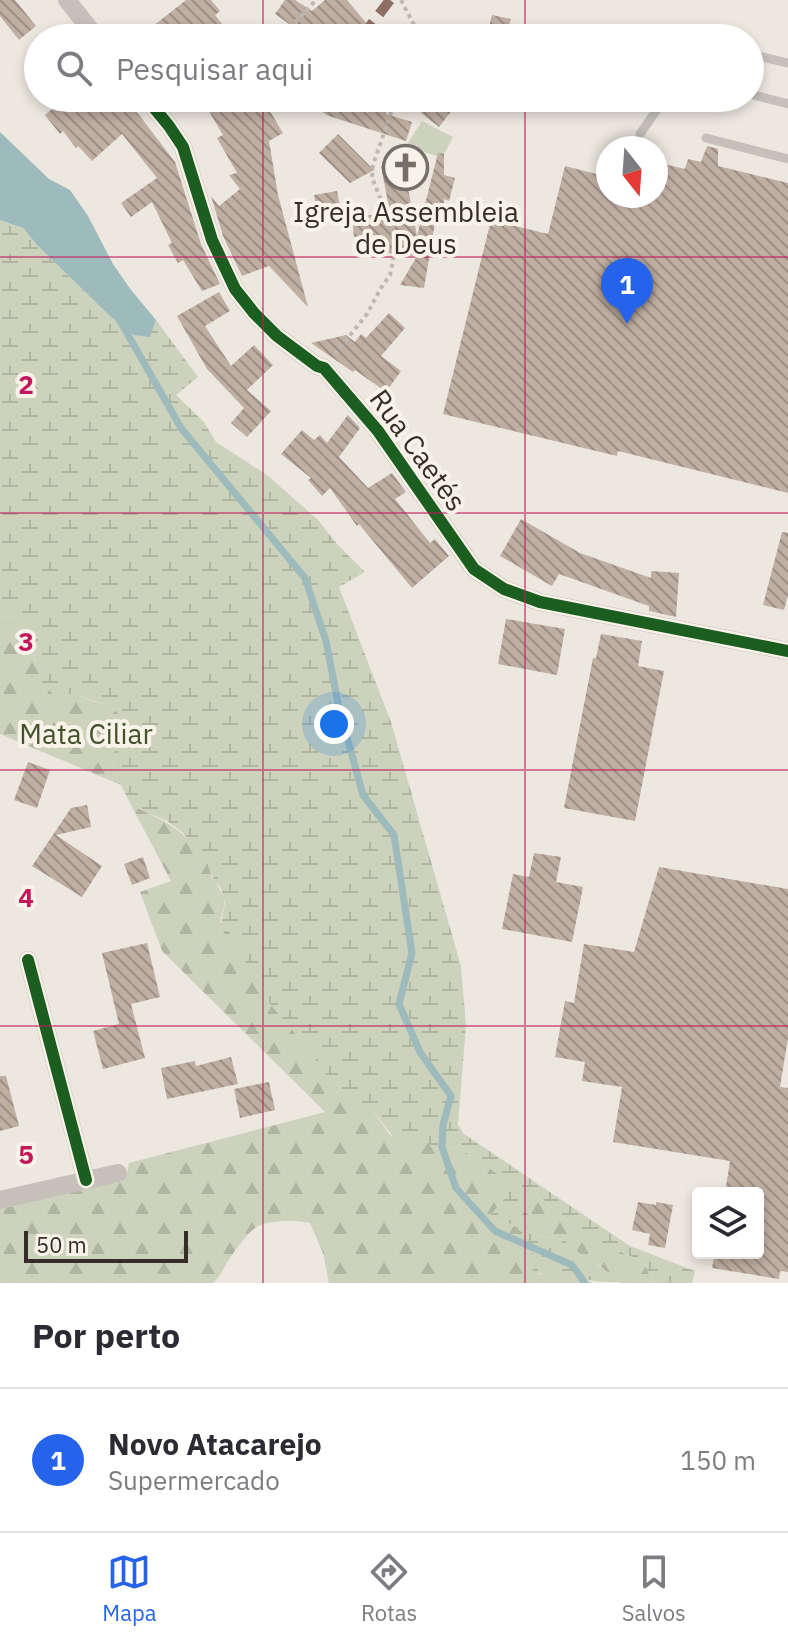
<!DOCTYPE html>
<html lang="pt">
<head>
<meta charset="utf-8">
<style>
	body { margin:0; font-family:"IBM Plex Sans",sans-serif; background:#f2f2f3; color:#2b2b33 }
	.controls { position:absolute; right:24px; bottom:24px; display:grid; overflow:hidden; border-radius:8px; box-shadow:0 4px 12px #0003 }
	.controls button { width:72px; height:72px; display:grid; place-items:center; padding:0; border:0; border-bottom:2px solid #e1e1e2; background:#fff; color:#2b2b33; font:40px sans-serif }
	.compass { position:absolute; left:596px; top:136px; width:72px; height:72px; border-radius:50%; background:#fff; box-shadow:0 4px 12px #0003; rotate:163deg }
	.scale { position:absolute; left:24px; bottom:20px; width:164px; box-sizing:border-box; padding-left:8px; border:4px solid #362d28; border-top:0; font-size:22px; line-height:28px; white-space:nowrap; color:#362d28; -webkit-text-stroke:6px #f9f2e8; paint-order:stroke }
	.you { position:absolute; left:334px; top:724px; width:28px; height:28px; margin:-20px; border:6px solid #fff; border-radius:50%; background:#1a73e8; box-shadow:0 0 0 12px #1a73e833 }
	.badge { display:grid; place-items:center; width:52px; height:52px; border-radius:50%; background:#2563eb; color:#fff; font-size:26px; font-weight:700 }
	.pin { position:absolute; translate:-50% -66px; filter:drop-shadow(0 2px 4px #0008) }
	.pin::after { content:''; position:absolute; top:42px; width:28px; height:24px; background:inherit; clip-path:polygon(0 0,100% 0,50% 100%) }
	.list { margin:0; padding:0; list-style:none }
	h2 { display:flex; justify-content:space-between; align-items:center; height:104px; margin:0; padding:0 32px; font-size:34px }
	h2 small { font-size:26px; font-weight:400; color:#7c7c81 }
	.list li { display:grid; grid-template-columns:52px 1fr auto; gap:24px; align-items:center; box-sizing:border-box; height:144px; padding:0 32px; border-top:2px solid #e1e1e2 }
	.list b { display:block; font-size:30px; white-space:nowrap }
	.list p { margin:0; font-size:26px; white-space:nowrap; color:#7c7c81 }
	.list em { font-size:26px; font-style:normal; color:#7c7c81 }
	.icon { flex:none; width:44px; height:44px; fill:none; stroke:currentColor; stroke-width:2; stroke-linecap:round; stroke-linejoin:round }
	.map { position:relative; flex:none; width:788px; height:1283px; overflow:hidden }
	.search { position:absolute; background:#fff; box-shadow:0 4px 12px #0003; left:24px; right:24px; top:24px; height:88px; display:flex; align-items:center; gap:20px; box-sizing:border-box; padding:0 28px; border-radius:44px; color:#7c7c81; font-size:30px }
	.sheet { height:248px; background:#fff }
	nav { display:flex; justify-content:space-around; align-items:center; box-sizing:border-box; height:112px; border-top:2px solid #e1e1e2; background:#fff; font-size:22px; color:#7c7c81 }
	nav a { display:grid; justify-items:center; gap:4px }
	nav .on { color:#2563eb }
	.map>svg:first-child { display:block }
</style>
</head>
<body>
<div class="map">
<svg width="788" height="1283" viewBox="0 0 788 1283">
	<defs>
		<pattern id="forest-firs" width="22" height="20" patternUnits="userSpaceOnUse" patternTransform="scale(2)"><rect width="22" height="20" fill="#ccd2bb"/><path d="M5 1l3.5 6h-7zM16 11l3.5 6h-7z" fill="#b0b5a1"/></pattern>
		<pattern id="wetland-marsh" width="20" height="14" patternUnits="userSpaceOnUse" patternTransform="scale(2)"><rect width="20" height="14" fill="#ccd2bb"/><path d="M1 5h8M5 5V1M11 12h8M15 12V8" fill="none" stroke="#b0b5a1"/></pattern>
		<pattern id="building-back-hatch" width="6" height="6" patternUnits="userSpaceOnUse" patternTransform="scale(2)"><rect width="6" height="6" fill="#bfaea2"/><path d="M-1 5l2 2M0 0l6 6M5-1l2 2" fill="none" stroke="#9c8e84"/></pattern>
	</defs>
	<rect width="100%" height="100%" fill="#ece8e0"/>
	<path fill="url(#forest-firs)" d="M 11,616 L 24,626 L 35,660 L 53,694 L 73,694 L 112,708 L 125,719 L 126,731 L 115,749 L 113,769 L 121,785 L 0,734 L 0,618 Z
		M 131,805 C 162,819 185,830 205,859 C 210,866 210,875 215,882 C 227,900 226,900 220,922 L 230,932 L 240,949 L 266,999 L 302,1041 L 331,1081 L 345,1091 L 355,1102 L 370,1107 L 390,1135 L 420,1143 L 427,1143 L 438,1149 L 455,1147 L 469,1154 L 499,1175 L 505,1185 L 505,1198 L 490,1216 L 492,1221 C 498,1224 500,1222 506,1222 C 512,1223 517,1228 522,1232 L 522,1239 L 519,1248 L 528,1250 L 534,1254 L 534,1261 L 539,1274 L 567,1276 L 594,1283 L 329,1283 L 323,1253 L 310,1223 C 297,1220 271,1220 258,1226 C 247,1232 235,1251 228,1261 C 223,1269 220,1277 213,1283 L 0,1283 L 0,1209 L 121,1181 L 127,1174 L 129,1163 L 325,1112 L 162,951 L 140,892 L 171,881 Z
		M 536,1193 L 556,1211 L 587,1236 L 643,1262 L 654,1283 L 620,1283 L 596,1263 L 587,1260 L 563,1239 L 537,1236 L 528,1228 L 526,1200 Z"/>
	<path fill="url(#wetland-marsh)" d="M 0,220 L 23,228 L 38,246 L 110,316 L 150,336 L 156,320 L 198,377 L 176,395 L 204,422 L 216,442 L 267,475 L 317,519 L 338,545 L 365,572 L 339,587 L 391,722 L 461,966 L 466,1025 L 458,1125 L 464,1134 L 630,1246 L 695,1271 L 692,1283 L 654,1283 L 643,1262 L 587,1236 L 556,1211 L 536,1193 L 526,1200 L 529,1228 L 537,1236 L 563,1239 L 587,1260 L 596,1263 L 604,1271 L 615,1273 L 620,1282 C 602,1283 587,1280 569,1277 C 555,1275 543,1277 531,1269 L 534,1261 L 534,1254 L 513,1246 L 522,1239 L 522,1232 C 517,1228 512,1223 505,1222 C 499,1222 497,1224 491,1221 L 490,1216 L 505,1198 L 505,1185 L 499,1175 L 469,1154 L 455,1147 L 438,1149 L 427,1143 L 398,1143 L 370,1107 L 355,1102 L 345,1091 L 331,1081 L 302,1041 L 266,999 L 253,978 L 240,949 L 230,932 L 220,930 L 225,903 L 221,888 L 215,882 L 206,860 L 182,832 L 167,821 L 131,805 L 113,769 L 115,749 L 126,731 L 125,719 L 112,708 L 91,700 L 73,694 L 53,694 L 43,684 L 24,626 L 11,616 L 0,618 Z"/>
	<path fill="#ccd2bb" d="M 422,121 L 453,137 L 442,158 L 406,146 Z"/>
	<path fill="#9dbabc" d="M 0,132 L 49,179 L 70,190 L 88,216 L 113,264 L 131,290 L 156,320 L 150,337 L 134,335 L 110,316 L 38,246 L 23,228 L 0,220 Z"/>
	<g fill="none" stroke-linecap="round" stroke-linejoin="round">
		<path stroke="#9dbabc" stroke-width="7" d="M 119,319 L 181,428 L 305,578 L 326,641 L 339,708 L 363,795 L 394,835 L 412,953 L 399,1004 L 420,1052 L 451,1096 L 443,1125 L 442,1147 L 456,1188 L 495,1231 L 572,1265 L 585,1283"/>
	</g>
	<path fill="url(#building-back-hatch)" d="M 0,0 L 15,0 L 36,26 L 19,40 L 0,16 Z
		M 186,0 L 211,0 L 220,11 L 215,15 L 233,38 L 138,38 Z
		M 285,0 L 295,0 L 312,11 L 325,0 L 347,0 L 367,24 L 346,38 L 287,38 L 296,29 L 275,14 Z
		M 492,15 L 511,19 L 505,38 L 486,38 Z
		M 65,98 L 124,98 L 139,115 L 175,162 L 201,244 L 220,284 L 202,291 L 183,260 L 178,263 L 168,245 L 172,243 L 152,202 L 131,217 L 121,203 L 157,178 L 122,134 L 92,161 L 78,146 L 76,148 L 63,131 L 60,134 L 45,115 Z
		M 201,98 L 232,98 L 237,106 L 249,98 L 262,98 L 283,133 L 269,141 L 278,195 L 308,307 L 269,266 L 242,276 L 223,236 L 211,196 L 219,206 L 240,189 L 229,175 L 237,173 L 217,138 L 223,135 Z
		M 298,98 L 342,98 L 367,113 L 371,98 L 391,98 L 386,114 L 412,122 L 406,141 L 329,116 Z
		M 433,98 L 447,98 L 456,105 L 439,127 L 421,113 Z
		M 338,134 L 374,170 L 350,183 L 319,153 Z
		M 707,146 L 718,149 L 718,166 L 788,183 L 788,493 L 618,451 L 617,456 L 443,414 L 491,220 L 548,234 L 565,166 L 608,177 L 608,196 L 656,196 L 656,162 L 685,169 L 688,159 L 701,162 Z
		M 438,153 L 444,154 L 444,175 L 455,178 L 449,201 L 444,199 L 444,223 L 435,223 L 424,288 L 400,285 L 417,256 L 376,252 L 378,235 L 354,237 L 352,217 L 390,213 L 381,166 L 403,162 L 417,236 Z
		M 337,191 L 341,213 L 318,217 L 314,195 Z
		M 219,292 L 230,311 L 205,326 L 231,366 L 254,345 L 273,365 L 247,390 L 271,411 L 247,437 L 231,423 L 244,408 L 207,369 L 177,316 Z
		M 389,313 L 405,328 L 381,356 L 401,371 L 386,392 L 355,370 L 353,372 L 311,343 L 346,335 L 355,342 L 361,334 L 366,338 Z
		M 348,415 L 360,428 L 339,457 L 368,488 L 392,473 L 406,492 L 395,499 L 430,543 L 435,539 L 449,556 L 412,588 L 359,524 L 357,526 L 330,488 L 322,496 L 308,480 L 311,478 L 281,454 L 302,430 L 314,440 L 320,435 L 327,443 Z
		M 521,519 L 580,553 L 651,578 L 651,571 L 679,573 L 676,617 L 649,611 L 649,606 L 559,574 L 552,586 L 500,556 Z
		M 782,532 L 788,533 L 788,595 L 784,610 L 763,605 Z
		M 506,619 L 565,629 L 557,675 L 498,664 Z
		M 601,634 L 642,641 L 638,666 L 664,671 L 635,821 L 564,808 L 593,658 L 596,658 Z
		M 28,762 L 50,770 L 37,808 L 14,800 Z
		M 87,805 L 91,827 L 56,835 L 102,866 L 82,897 L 32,866 L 71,808 Z
		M 534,853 L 561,857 L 556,882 L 583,887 L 572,942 L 502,929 L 513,874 L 529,877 Z
		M 143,857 L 150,878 L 132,885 L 124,864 Z
		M 659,867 L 788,889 L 788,1038 L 780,1087 L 788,1088 L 788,1272 L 780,1271 L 779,1279 L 712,1268 L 715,1253 L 758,1253 L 758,1193 L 725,1193 L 730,1161 L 613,1142 L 622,1087 L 582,1081 L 585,1062 L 555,1057 L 565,1001 L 574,1003 L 584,944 L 634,952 Z
		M 147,943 L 160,997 L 131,1004 L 145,1058 L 103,1069 L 93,1031 L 119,1024 L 102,953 Z
		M 231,1057 L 238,1084 L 167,1099 L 161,1068 L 195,1061 L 196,1066 Z
		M 0,1076 L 6,1076 L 19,1126 L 0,1131 Z
		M 269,1082 L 275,1110 L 240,1118 L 234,1089 Z
		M 638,1202 L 656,1205 L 656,1202 L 673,1205 L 665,1248 L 648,1245 L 650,1234 L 632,1230 Z"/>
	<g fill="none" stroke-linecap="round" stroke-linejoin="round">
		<path stroke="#beb8b2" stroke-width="4" stroke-dasharray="4 4" stroke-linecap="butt" d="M 401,0 L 421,38
			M 277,38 L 289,29 L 316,0
			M 178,109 L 194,98
			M 335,354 L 367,314 L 381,288 L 390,275 L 394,255 L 392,219 L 383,205 L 372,178 L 373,165 L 396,98"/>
		<path stroke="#c5c0ba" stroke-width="9" d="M 750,54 L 788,63
			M 750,94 L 788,104
			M 640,134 L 665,98
			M 706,138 L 788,159"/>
		<path stroke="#c5c0ba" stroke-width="18" d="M 67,0 L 97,38
			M 146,98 L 169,126 L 183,147 L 212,240 L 235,289 L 254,313 L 277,336 L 317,366 L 324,368 L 378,431 L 474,569 L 504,589 L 540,602 L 788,651
			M 28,960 L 86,1180
			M 0,1200 L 118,1173"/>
		<path stroke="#8d6e63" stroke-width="10" stroke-dasharray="20 10" stroke-linecap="butt" d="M 361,38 L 390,0
			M 306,106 L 313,98"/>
		<defs>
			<path id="cycleway" d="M 146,98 L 169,126 L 183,147 L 212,240 L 235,289 L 254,313 L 277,336 L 317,366 L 324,368 L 378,431 L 474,569 L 504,589 L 540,602 L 788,651
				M 28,960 L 86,1180"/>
		</defs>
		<use href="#cycleway" stroke="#f9f2e8" stroke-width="17"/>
		<use href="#cycleway" stroke="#1b5e20" stroke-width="12"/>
	</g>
	<path fill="none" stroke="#c2185b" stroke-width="2" stroke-opacity="0.55" d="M 263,0 L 263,38M 525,0 L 525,38M 263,98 L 263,1283M 525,98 L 525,1283M 0,257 L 788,257M 0,513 L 788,513M 0,770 L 788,770M 0,1026 L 788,1026"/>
	<defs>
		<symbol id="church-ring" viewBox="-11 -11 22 22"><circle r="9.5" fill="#f9f2e8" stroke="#766e68" stroke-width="1.5"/><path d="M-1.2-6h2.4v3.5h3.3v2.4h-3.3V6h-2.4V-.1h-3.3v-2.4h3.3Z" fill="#766e68"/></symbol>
	</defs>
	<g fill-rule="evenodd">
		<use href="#church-ring" x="380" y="142" width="51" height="51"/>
	</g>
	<g text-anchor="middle" stroke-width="8" stroke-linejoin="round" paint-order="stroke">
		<g font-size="28" fill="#362d28" stroke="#f9f2e8">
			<text x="406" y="222">Igreja Assembleia<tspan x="406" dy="32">de Deus</tspan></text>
		</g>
		<g font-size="28" fill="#362d28" stroke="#f9f2e8">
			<text transform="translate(418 450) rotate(54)" y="10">Rua Caetés</text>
		</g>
		<g font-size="28" fill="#42532c" stroke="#f9f2e8">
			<text x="86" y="744">Mata Ciliar</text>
		</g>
	</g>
	<g font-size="26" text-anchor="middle" font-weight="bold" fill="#c2185b" stroke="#f9f2e8" stroke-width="8" stroke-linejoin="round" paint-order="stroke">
		<text x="26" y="394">2</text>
		<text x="26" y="651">3</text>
		<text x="26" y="907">4</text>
		<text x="26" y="1164">5</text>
	</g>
</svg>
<div class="controls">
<button><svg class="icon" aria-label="layers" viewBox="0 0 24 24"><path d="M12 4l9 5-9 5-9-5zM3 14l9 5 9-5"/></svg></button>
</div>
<svg class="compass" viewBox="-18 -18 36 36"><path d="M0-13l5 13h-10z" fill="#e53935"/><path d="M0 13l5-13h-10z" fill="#7c7c81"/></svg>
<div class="scale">50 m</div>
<div class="you"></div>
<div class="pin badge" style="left:627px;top:324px">1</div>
<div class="search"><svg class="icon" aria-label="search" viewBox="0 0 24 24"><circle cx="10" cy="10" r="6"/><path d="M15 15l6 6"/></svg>Pesquisar aqui</div>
</div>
<section class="sheet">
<h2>Por perto<small></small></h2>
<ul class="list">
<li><span class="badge">1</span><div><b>Novo Atacarejo</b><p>Supermercado</p></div><em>150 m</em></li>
</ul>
</section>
<nav>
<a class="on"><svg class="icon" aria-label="map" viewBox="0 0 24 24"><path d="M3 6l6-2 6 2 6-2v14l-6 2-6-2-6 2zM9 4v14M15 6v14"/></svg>Mapa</a>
<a><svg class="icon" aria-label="directions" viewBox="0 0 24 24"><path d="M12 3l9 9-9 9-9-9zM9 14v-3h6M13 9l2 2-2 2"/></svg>Rotas</a>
<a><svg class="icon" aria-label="saved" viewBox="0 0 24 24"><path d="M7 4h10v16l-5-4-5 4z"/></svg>Salvos</a>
</nav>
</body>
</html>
